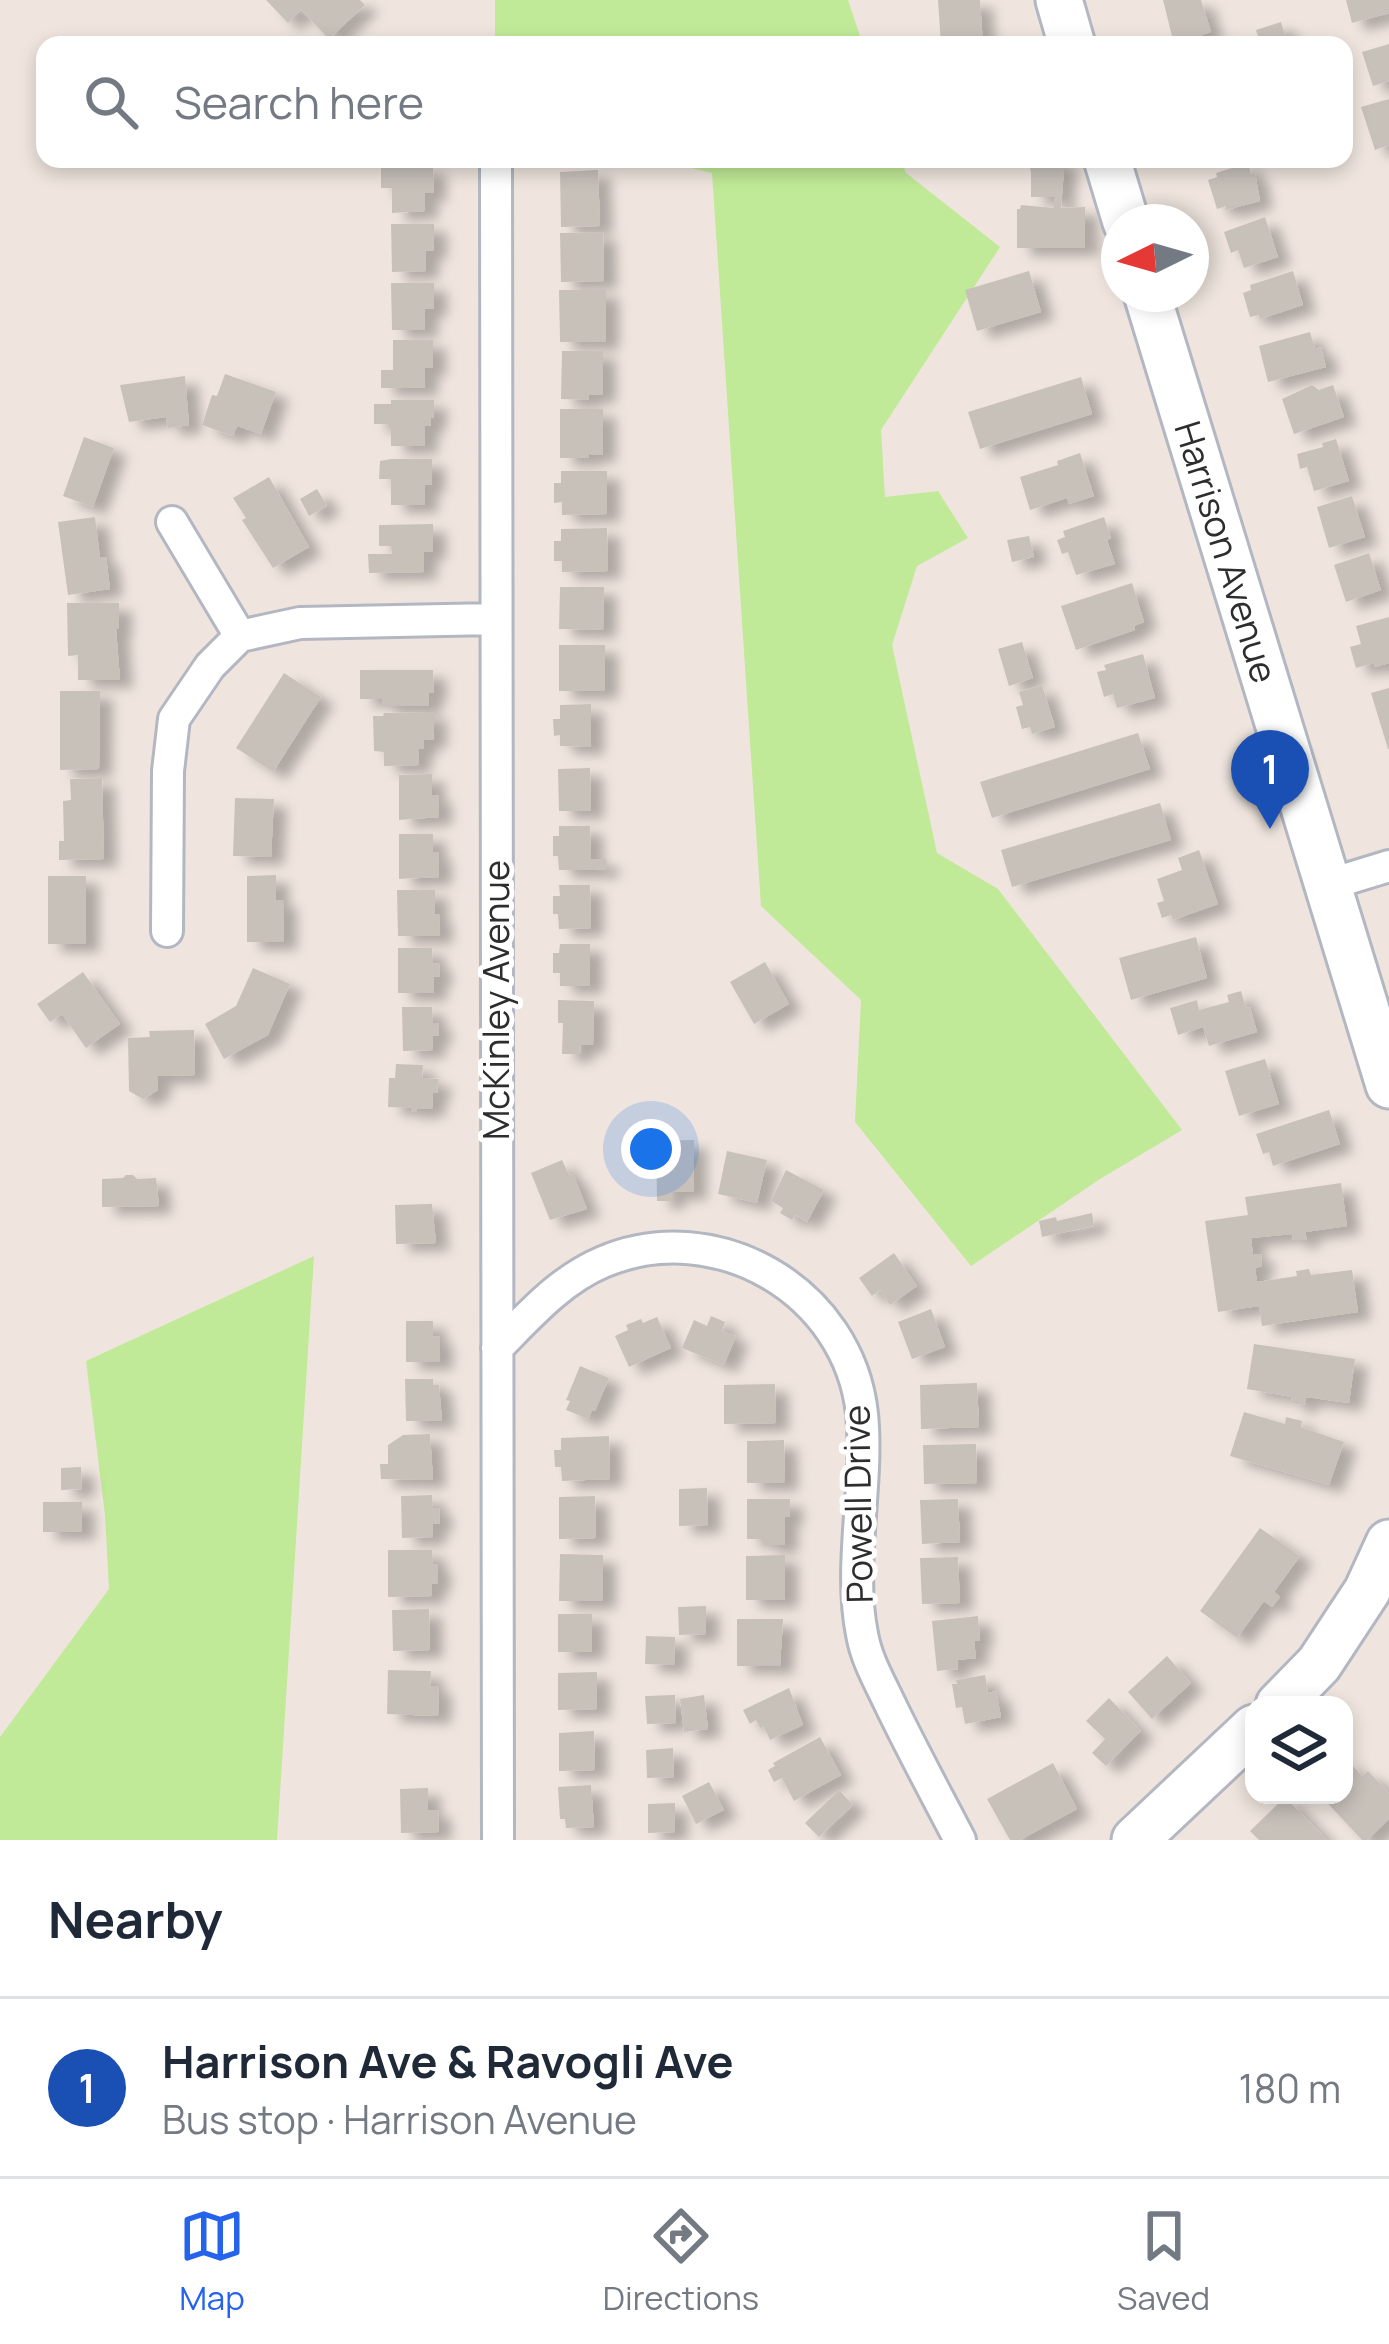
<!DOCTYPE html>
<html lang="en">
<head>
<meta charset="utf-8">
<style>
	body { margin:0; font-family:Manrope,sans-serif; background:#f2f2f3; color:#1f2937 }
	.controls { position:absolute; right:36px; bottom:36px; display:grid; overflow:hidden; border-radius:24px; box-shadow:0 6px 18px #0003 }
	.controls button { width:108px; height:108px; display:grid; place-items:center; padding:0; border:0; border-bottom:3px solid #e0e1e3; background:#fff; color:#1f2937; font:60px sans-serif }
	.compass { position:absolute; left:1101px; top:204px; width:108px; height:108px; border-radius:50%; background:#fff; box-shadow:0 6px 18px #0003; rotate:265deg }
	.you { position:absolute; left:651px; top:1149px; width:42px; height:42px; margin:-30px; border:9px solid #fff; border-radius:50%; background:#1a73e8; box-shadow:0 0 0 18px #1a73e833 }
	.badge { display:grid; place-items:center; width:78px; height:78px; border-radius:50%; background:#2563eb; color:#fff; font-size:39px; font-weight:700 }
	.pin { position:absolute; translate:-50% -99px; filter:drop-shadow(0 3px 6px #0008) }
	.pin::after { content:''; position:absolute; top:63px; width:42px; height:36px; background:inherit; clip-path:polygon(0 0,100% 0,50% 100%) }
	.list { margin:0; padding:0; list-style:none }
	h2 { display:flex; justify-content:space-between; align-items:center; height:156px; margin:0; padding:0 48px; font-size:51px }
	h2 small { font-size:39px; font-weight:400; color:#747a83 }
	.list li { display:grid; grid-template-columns:78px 1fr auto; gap:36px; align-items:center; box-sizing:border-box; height:180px; padding:0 48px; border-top:3px solid #e0e1e3 }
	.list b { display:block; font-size:45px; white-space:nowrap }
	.list p { margin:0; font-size:39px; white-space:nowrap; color:#747a83 }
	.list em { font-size:39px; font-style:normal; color:#747a83 }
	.icon { flex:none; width:66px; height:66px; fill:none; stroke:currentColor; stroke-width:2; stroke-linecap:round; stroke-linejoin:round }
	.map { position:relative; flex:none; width:1389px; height:1840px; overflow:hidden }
	.search { position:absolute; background:#fff; box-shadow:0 6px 18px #0003; left:36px; right:36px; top:36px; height:132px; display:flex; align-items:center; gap:30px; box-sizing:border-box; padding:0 42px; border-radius:24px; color:#747a83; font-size:45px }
	.sheet { height:336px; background:#fff }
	nav { display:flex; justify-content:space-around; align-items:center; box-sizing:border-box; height:168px; border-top:3px solid #e0e1e3; background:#fff; font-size:33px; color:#747a83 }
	nav a { display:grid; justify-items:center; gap:6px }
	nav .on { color:#2563eb }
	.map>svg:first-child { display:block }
</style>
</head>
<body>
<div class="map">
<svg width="1389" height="1840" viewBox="0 0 1389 1840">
	<defs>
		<filter id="shadow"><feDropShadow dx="13" dy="8" stdDeviation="6" flood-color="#0004"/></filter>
	</defs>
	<rect width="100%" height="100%" fill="#efe5de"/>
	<path fill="#c0ea97" d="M 495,0 L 848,0 L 863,45 L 495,45 Z
		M 654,159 L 901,159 L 906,173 L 1000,247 L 881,430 L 885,497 L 938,491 L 968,538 L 917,566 L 892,645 L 937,853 L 998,889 L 1182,1130 L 1100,1179 L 971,1266 L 855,1122 L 861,1000 L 761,906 L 712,173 Z
		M 314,1256 L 277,1840 L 0,1840 L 0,1737 L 109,1589 L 105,1515 L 86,1361 Z"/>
	<path fill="#c8c1ba" filter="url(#shadow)" d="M 266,0 L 360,0 L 365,5 L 329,39 L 301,10 L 288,23 Z
		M 938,0 L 980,0 L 983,45 L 941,45 Z
		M 1163,0 L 1201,0 L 1211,32 L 1174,44 Z
		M 1346,0 L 1389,0 L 1389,13 L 1352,23 Z
		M 1281,22 L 1288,45 L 1261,45 L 1256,30 Z
		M 1389,44 L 1389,81 L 1373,86 L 1362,52 Z
		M 1389,99 L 1389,145 L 1375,150 L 1361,107 Z
		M 1028,159 L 1061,159 L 1064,169 L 1061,208 L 1085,207 L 1085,248 L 1017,248 L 1017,209 L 1020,209 L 1021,205 L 1054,208 L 1054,197 L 1031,197 L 1031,172 Z
		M 1248,163 L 1251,174 L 1255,173 L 1260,201 L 1226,210 L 1226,206 L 1217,209 L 1208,180 L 1217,177 L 1216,173 Z
		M 433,166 L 434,193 L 425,193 L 425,211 L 392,213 L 392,188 L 381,188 L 381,167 Z
		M 598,170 L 600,226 L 561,227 L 560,172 Z
		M 1265,217 L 1278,257 L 1244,268 L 1238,250 L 1231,253 L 1224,232 Z
		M 391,224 L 434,224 L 434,251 L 426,251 L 426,271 L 392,272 Z
		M 603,232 L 604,281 L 561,282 L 560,233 Z
		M 1029,271 L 1041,312 L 977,331 L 965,290 Z
		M 1293,271 L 1303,305 L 1260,319 L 1259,315 L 1250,317 L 1243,293 L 1251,290 L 1250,285 Z
		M 391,283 L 434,283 L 434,309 L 425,309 L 425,330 L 392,330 Z
		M 559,290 L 606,290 L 606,342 L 560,342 Z
		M 1310,332 L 1315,349 L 1321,347 L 1326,367 L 1268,382 L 1259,346 Z
		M 393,340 L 433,340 L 433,368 L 425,368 L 425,388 L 381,388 L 381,370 L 393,370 Z
		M 562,351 L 603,351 L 603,395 L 588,395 L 589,400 L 561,399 Z
		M 225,374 L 276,392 L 261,434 L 237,426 L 233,436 L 202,425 L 212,395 L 217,396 Z
		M 185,376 L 189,425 L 168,428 L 166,417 L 129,422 L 120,385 Z
		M 1081,377 L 1092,414 L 980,449 L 968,412 Z
		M 1312,385 L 1319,390 L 1333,385 L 1344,417 L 1294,434 L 1282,399 Z
		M 391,400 L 434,400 L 434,418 L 431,417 L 431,426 L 425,426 L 425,446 L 391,446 L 391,424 L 374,424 L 374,404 L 391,404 Z
		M 560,409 L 603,409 L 603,455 L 589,454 L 589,458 L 560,458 Z
		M 84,437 L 114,448 L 93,507 L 63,496 Z
		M 1336,439 L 1349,481 L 1314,491 L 1307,467 L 1300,469 L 1297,454 L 1323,447 L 1322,443 Z
		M 1080,453 L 1094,496 L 1069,504 L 1067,498 L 1030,510 L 1020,477 L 1058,465 L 1057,461 Z
		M 391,459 L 432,459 L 432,485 L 425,485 L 425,505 L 391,505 L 391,479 L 379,479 L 380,461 Z
		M 561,471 L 607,471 L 607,514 L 562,515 L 562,502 L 554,503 L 554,483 L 561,483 Z
		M 269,477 L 309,547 L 273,568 L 242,520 L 246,518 L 233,498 Z
		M 317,489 L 327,506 L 309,516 L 300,499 Z
		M 1352,496 L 1365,537 L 1329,548 L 1317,507 Z
		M 95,517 L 100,558 L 106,557 L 110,589 L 68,595 L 58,522 Z
		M 1104,517 L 1111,538 L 1107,540 L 1115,564 L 1076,575 L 1068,552 L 1062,554 L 1057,540 L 1065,537 L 1063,531 Z
		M 433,524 L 433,552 L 424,552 L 424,572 L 369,573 L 368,554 L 392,554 L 391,546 L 379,546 L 379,525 Z
		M 607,528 L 608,571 L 562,572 L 562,561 L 554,561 L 554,541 L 561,541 L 561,529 Z
		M 1029,536 L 1034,557 L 1012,562 L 1007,540 Z
		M 1369,553 L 1381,590 L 1346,602 L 1334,565 Z
		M 1132,583 L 1144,622 L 1134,626 L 1135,630 L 1076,650 L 1061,606 Z
		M 560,587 L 604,587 L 603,630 L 559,629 Z
		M 67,603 L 119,603 L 119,629 L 116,629 L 120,680 L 78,680 L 78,655 L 68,656 Z
		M 1389,617 L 1389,663 L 1375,667 L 1374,663 L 1356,668 L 1350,647 L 1361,644 L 1356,626 Z
		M 1022,642 L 1033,678 L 1009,686 L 998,649 Z
		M 559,645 L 605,645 L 605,691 L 559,691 Z
		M 1143,654 L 1155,698 L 1117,708 L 1113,694 L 1104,697 L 1097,672 L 1106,670 L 1104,665 Z
		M 360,670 L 433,670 L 434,693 L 429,693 L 429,706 L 382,706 L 382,699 L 360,699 Z
		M 284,673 L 321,697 L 273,772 L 236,748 Z
		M 1042,685 L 1055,727 L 1032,734 L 1030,727 L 1022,729 L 1016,707 L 1023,705 L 1019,692 Z
		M 1389,688 L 1389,749 L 1388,749 L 1371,693 Z
		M 60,691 L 100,691 L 99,769 L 60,770 Z
		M 591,704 L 591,747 L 560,746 L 560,735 L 554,736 L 553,719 L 560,719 L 560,705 Z
		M 434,712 L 434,740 L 424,740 L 424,748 L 418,749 L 419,765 L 384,766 L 384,752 L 374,751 L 373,716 L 383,716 L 384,713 Z
		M 1138,733 L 1150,769 L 992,818 L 980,782 Z
		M 590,768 L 591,811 L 559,811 L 558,769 Z
		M 432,774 L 432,795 L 439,795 L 439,817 L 399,820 L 399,775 Z
		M 102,778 L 104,859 L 59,860 L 59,841 L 64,841 L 63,801 L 71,800 L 70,779 Z
		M 235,798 L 274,799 L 271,857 L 233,856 Z
		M 1160,803 L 1171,840 L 1012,887 L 1001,850 Z
		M 559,826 L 590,826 L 591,859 L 606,859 L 606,870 L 559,870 L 558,856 L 553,856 L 553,836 L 559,836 Z
		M 399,834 L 433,834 L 433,852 L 439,853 L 439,877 L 399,879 Z
		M 1199,850 L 1218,904 L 1173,920 L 1171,915 L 1162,918 L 1157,903 L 1164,901 L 1157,879 L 1182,870 L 1178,858 Z
		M 276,875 L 276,900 L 284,900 L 284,942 L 247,942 L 247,876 Z
		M 48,876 L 86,876 L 86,944 L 48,944 Z
		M 559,885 L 590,885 L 591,928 L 559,929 L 558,914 L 553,914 L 553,896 L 560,896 Z
		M 397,890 L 435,890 L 435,914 L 439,914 L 440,936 L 398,936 Z
		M 1196,937 L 1207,978 L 1131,1000 L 1119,958 Z
		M 560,944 L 590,944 L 590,986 L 560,986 L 560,973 L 553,973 L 553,953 L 559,953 Z
		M 398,948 L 432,948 L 433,963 L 439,964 L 440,977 L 434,977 L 434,993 L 398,993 Z
		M 765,962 L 789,1004 L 754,1024 L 730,982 Z
		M 253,968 L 290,984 L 268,1035 L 224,1059 L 205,1024 L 236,1006 Z
		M 83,972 L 120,1024 L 86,1048 L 62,1014 L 50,1022 L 37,1004 Z
		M 1241,991 L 1246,1008 L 1250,1007 L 1257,1032 L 1209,1046 L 1203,1027 L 1178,1035 L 1170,1008 L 1197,1000 L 1199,1010 L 1229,1002 L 1227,995 Z
		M 558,1000 L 594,1001 L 593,1045 L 580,1045 L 581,1054 L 562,1054 L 563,1023 L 558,1023 Z
		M 402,1007 L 432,1007 L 433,1023 L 439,1023 L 439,1036 L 432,1036 L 433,1050 L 403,1051 Z
		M 194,1030 L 195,1075 L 157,1076 L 158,1090 L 143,1099 L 129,1091 L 128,1038 L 150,1037 L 149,1031 Z
		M 1265,1059 L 1279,1104 L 1239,1116 L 1225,1071 Z
		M 396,1064 L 423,1065 L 422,1078 L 438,1079 L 437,1093 L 433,1093 L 432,1109 L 417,1109 L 417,1112 L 411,1112 L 411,1108 L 388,1107 L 389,1078 L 395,1078 Z
		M 1329,1110 L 1340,1144 L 1273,1166 L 1269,1152 L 1263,1154 L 1256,1134 Z
		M 694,1140 L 694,1192 L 672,1192 L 672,1201 L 657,1201 L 656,1141 Z
		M 727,1151 L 767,1160 L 757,1203 L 718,1194 Z
		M 562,1160 L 569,1175 L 573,1174 L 587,1209 L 550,1220 L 531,1173 Z
		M 786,1170 L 824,1190 L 807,1222 L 795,1215 L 792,1220 L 780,1213 L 783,1208 L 771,1201 Z
		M 126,1175 L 133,1175 L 137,1179 L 156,1178 L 159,1206 L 102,1207 L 102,1179 L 123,1178 Z
		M 1341,1183 L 1347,1226 L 1305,1232 L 1307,1240 L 1293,1240 L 1292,1234 L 1251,1238 L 1253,1255 L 1261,1254 L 1262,1266 L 1255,1268 L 1257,1282 L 1297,1276 L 1296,1271 L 1309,1269 L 1311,1275 L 1352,1270 L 1358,1312 L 1262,1326 L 1259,1306 L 1218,1312 L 1205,1221 L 1248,1215 L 1245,1197 Z
		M 432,1204 L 436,1243 L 396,1244 L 395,1205 Z
		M 1092,1213 L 1094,1226 L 1042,1237 L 1039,1221 L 1056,1217 L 1057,1221 Z
		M 894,1253 L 917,1286 L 890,1305 L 880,1290 L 872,1296 L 859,1278 Z
		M 931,1309 L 945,1347 L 912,1359 L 898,1322 Z
		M 711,1316 L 725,1322 L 722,1331 L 736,1336 L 724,1365 L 682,1348 L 694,1320 L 707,1326 Z
		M 657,1317 L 671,1348 L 629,1367 L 615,1336 L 628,1330 L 626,1325 L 641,1319 L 643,1323 Z
		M 406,1321 L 433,1321 L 433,1336 L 440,1337 L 440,1362 L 406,1362 Z
		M 1254,1344 L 1355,1359 L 1349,1403 L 1306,1397 L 1304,1405 L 1291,1403 L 1292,1397 L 1247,1389 Z
		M 580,1366 L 609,1378 L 595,1411 L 592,1410 L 588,1419 L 566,1410 L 570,1401 L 566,1400 Z
		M 405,1379 L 433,1379 L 433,1385 L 439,1385 L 442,1421 L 406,1421 Z
		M 977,1383 L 979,1427 L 921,1429 L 920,1385 Z
		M 775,1384 L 776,1423 L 724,1424 L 724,1385 Z
		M 1244,1412 L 1285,1424 L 1286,1417 L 1302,1421 L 1301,1427 L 1344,1442 L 1329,1485 L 1230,1456 Z
		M 430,1434 L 433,1480 L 381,1479 L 380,1464 L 388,1464 L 388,1445 L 403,1435 Z
		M 609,1436 L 610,1479 L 562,1481 L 561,1467 L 555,1467 L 554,1450 L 561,1450 L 561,1438 Z
		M 784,1440 L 785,1483 L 747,1483 L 747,1441 Z
		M 976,1444 L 977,1483 L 924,1484 L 923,1445 Z
		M 81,1467 L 82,1489 L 61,1490 L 61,1468 Z
		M 707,1488 L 708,1525 L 679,1526 L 679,1489 Z
		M 432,1495 L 433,1508 L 439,1508 L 440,1524 L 433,1523 L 433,1537 L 402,1538 L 401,1496 Z
		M 595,1496 L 596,1538 L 559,1539 L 559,1497 Z
		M 747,1499 L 790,1499 L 790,1517 L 785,1517 L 785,1545 L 764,1545 L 764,1539 L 747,1539 Z
		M 958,1499 L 960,1542 L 922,1544 L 920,1500 Z
		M 43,1502 L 82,1502 L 82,1532 L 43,1532 Z
		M 1260,1528 L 1300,1556 L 1274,1592 L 1280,1597 L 1272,1607 L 1264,1601 L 1237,1638 L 1200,1611 Z
		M 388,1550 L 432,1550 L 433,1564 L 438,1564 L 438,1583 L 432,1584 L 432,1596 L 388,1597 Z
		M 560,1554 L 603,1555 L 603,1601 L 559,1601 Z
		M 785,1555 L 785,1600 L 746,1600 L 746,1556 Z
		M 958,1557 L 960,1603 L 922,1604 L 920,1558 Z
		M 706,1606 L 706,1634 L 679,1635 L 678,1607 Z
		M 429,1609 L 430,1650 L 393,1651 L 392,1610 Z
		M 558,1614 L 592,1614 L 592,1652 L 558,1652 Z
		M 978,1616 L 980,1640 L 974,1641 L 976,1658 L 957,1660 L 958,1669 L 937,1671 L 932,1621 Z
		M 737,1619 L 783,1619 L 780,1666 L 737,1666 Z
		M 646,1636 L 675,1637 L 674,1665 L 645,1664 Z
		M 1167,1656 L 1191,1683 L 1152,1719 L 1128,1692 Z
		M 388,1670 L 431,1671 L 430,1686 L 439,1686 L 438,1716 L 387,1714 Z
		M 597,1672 L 597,1709 L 558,1710 L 558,1673 Z
		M 985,1675 L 988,1693 L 996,1691 L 1001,1717 L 965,1724 L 962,1707 L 956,1708 L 952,1684 L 957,1684 L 956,1680 Z
		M 789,1688 L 803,1725 L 770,1740 L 764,1727 L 760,1728 L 756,1720 L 750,1724 L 743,1710 Z
		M 675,1695 L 676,1723 L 647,1724 L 645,1696 Z
		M 704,1695 L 708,1729 L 684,1732 L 680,1699 Z
		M 1109,1698 L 1141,1731 L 1106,1766 L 1092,1753 L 1105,1739 L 1086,1721 Z
		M 594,1731 L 595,1770 L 559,1771 L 559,1733 Z
		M 820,1737 L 841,1775 L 794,1801 L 782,1778 L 774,1782 L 768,1770 L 775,1766 L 773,1763 Z
		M 673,1748 L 674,1777 L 647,1778 L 646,1750 Z
		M 1344,1756 L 1362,1776 L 1368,1771 L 1389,1793 L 1389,1819 L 1367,1840 L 1362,1840 L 1320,1795 L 1344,1795 Z
		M 1053,1763 L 1077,1809 L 1020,1840 L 1010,1840 L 987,1799 Z
		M 709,1782 L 724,1810 L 696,1824 L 682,1796 Z
		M 591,1785 L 594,1827 L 566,1828 L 565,1819 L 560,1819 L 558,1787 Z
		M 428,1788 L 428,1810 L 438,1810 L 439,1832 L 401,1833 L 400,1789 Z
		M 839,1790 L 853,1805 L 819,1837 L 805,1823 Z
		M 1285,1797 L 1327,1840 L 1259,1840 L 1250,1831 Z
		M 675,1803 L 675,1832 L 648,1833 L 648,1804 Z"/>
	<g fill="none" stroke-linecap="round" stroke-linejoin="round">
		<defs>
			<path id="street" d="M 496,160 L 498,1840
				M 172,522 L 240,636
				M 1327,885 L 1389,866
				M 167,931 L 168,771 L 174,719 L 210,666 L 240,636 L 300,623 L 494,619
				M 497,1348 C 529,1316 560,1280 603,1262 C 716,1214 849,1291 862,1414 C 869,1483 848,1566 862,1634 C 866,1658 878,1679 889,1702 C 911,1748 936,1794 960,1840"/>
			<path id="secondary" d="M 1059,0 L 1072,45
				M 1107,159 L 1126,222
				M 1147,294 L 1389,1085
				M 1279,1705 L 1319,1664 L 1367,1591 L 1389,1543
				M 1135,1840 L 1254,1728"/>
		</defs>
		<use href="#street" stroke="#b2b7c2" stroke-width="36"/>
		<use href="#secondary" stroke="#b2b7c2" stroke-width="51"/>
		<use href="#street" stroke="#fff" stroke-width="30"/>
		<use href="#secondary" stroke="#fff" stroke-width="45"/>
	</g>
	<g text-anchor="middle" stroke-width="10" stroke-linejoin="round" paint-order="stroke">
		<g font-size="36" fill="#2d2d2d" stroke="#fff">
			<text transform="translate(1226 552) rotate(73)" y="13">Harrison Avenue</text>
			<text transform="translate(496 1000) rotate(-90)" y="13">McKinley Avenue</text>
			<text transform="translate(858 1504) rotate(-91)" y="13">Powell Drive</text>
		</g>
	</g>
</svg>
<div class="controls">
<button><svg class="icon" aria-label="layers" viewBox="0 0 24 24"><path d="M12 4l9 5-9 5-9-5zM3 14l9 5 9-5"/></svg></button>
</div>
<svg class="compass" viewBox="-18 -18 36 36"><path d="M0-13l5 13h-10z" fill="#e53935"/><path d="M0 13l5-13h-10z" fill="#747a83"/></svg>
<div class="you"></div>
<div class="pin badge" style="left:1270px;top:829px;background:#1a4fb4">1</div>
<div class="search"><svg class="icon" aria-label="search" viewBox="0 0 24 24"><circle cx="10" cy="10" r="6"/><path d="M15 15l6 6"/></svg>Search here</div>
</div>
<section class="sheet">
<h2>Nearby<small></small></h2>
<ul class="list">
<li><span class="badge" style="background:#1a4fb4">1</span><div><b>Harrison Ave &amp; Ravogli Ave</b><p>Bus stop · Harrison Avenue</p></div><em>180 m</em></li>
</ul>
</section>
<nav>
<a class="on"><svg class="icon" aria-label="map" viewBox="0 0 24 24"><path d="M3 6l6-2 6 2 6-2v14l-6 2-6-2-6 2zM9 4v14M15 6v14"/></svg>Map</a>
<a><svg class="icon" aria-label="directions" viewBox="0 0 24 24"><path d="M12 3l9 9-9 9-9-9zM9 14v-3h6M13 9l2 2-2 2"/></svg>Directions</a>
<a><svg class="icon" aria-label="saved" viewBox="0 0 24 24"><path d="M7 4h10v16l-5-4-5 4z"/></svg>Saved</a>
</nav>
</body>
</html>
